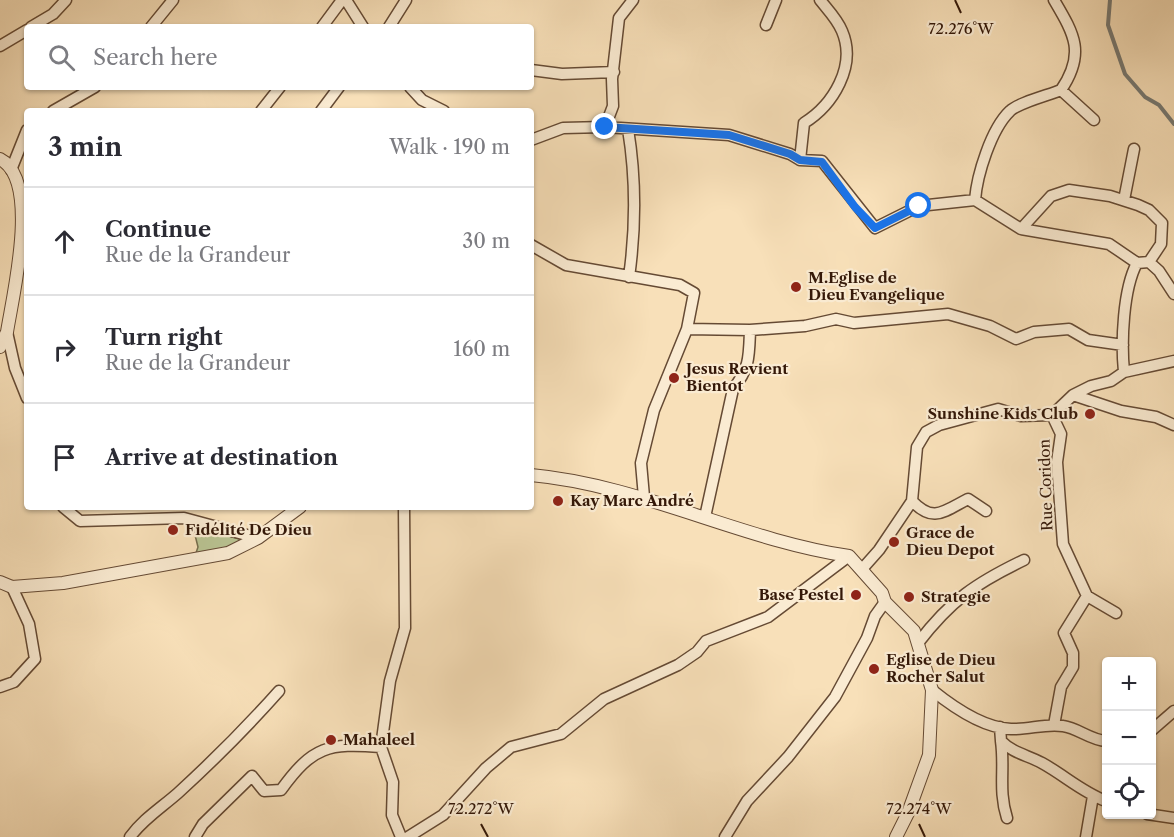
<!DOCTYPE html>
<html lang="en">
<head>
<meta charset="utf-8">
<style>
	body { margin:0; font-family:"Libre Caslon Text",serif; background:#f2f2f3; color:#2b2b33 }
	.controls { position:absolute; right:18px; bottom:18px; display:grid; overflow:hidden; border-radius:6px; box-shadow:0 2px 4px #0004 }
	.controls button { width:54px; height:54px; display:grid; place-items:center; padding:0; border:0; border-bottom:2px solid #e1e1e2; background:#fff; color:#2b2b33; font:30px sans-serif }
	.stop { position:absolute; width:18px; height:18px; margin:-14px; border:4px solid #1a73e8; border-radius:50%; background:#fff }
	.stop.end { background:#1a73e8; border-color:#fff; box-shadow:0 2px 6px #0008 }
	.list { margin:0; padding:0; list-style:none }
	h2 { display:flex; justify-content:space-between; align-items:center; height:78px; margin:0; padding:0 24px; font-size:26px }
	h2 small { font-size:20px; font-weight:400; color:#7c7c81 }
	.list li { display:grid; grid-template-columns:39px 1fr auto; gap:18px; align-items:center; box-sizing:border-box; height:108px; padding:0 24px; border-top:2px solid #e1e1e2 }
	.list b { display:block; font-size:22px; white-space:nowrap }
	.list p { margin:0; font-size:20px; white-space:nowrap; color:#7c7c81 }
	.list em { font-size:20px; font-style:normal; color:#7c7c81 }
	.icon { flex:none; width:33px; height:33px; fill:none; stroke:currentColor; stroke-width:2; stroke-linecap:round; stroke-linejoin:round }
	.map { position:relative; flex:none; width:1174px; height:837px; overflow:hidden }
	.search { position:absolute; background:#fff; box-shadow:0 2px 4px #0004; left:24px; top:24px; width:510px; height:66px; display:flex; align-items:center; gap:15px; box-sizing:border-box; padding:0 21px; border-radius:6px; color:#7c7c81; font-size:22px }
	.panel { position:absolute; background:#fff; box-shadow:0 2px 4px #0004; left:24px; top:108px; width:510px; height:402px; border-radius:6px }
	.map>svg:first-child { display:block }
</style>
</head>
<body>
<div class="map">
<svg width="1174" height="837" viewBox="0 0 1174 837">
	<rect width="100%" height="100%" fill="#f8e0b9"/>
	<filter id="stains"><feTurbulence type="fractalNoise" baseFrequency=".00333" numOctaves="4"/><feColorMatrix values="0 0 0 0 .2 0 0 0 0 .09 0 0 0 0 .02 0 0 0 .5 -.17"/></filter>
	<radialGradient id="worn" r=".72"><stop offset=".6" stop-color="#630" stop-opacity="0"/><stop offset="1" stop-color="#630" stop-opacity=".3"/></radialGradient>
	<path fill="#b9c392" stroke="#766e4d" stroke-width="1.5" d="M 193,527 L 244,540 L 231,546 L 195,556 L 198,547 Z"/>
	<g fill="none" stroke-linecap="round" stroke-linejoin="round">
		<path stroke="#767973" stroke-width="4" d="M 1110,0 L 1108,25 L 1125,74 L 1145,97 L 1159,105 L 1174,124"/>
		<defs>
			<path id="minor" d="M 346,0 L 363,27
				M 766,25 L 776,0
				M 31,27 L 53,14 L 66,0
				M 151,27 L 173,0
				M 322,27 L 342,0
				M 389,27 L 406,0
				M 0,46 L 27,30
				M 531,70 L 562,74 L 614,72
				M 410,87 L 422,100 L 444,111
				M 1061,90 L 1094,120
				M 53,111 L 95,87
				M 261,111 L 280,87
				M 321,111 L 339,87
				M 605,127 L 613,106 L 612,79 L 619,18 L 633,0
				M 628,129 C 636,178 636,227 629,277
				M 531,140 L 563,128 L 605,127 L 729,135 L 790,154 L 800,160 L 822,161 L 875,228 L 919,206 L 975,200 L 1021,229 L 1109,244 L 1137,263 L 1149,262 L 1159,271 L 1174,294
				M 800,160 L 804,123 C 833,105 857,66 842,31 C 837,19 828,10 820,0
				M 11,170 L 27,130
				M 975,200 C 977,175 991,129 1010,111 C 1018,103 1049,95 1061,90 C 1086,53 1074,34 1054,0
				M 1124,200 L 1134,149
				M 1021,229 L 1051,196 L 1069,190 L 1110,196 L 1138,205 L 1149,210 L 1162,223 L 1161,244 L 1149,262
				M 531,245 L 566,265 L 680,285 L 694,293 L 687,329
				M 7,332 L 15,368 L 27,398
				M 1124,372 C 1121,342 1123,289 1137,263
				M 1073,395 L 1121,411 L 1156,417 L 1174,425
				M 1052,415 L 1073,395 L 1091,386 L 1111,381 L 1124,372 L 1174,361
				M 644,497 L 641,463 L 654,410 L 687,329 L 750,330 L 805,326 L 836,319 L 854,323 L 948,314 L 990,326 L 1016,339 L 1034,332 L 1069,329 L 1088,340 L 1123,345
				M 912,501 C 933,523 943,512 968,499 L 986,511
				M 63,507 L 80,521 L 184,518 L 258,538
				M 705,517 L 733,389 C 750,368 749,356 750,330
				M 866,575 L 863,568 L 879,550 L 912,501 L 917,447 L 926,432 L 939,425 L 998,409 L 1021,416 L 1052,415 L 1061,434 L 1057,462 L 1063,544 L 1087,596 L 1116,613
				M 918,643 C 951,600 976,583 1024,560
				M 0,687 L 14,682 L 35,659 L 29,624 L 12,587
				M 932,690 C 953,707 984,728 1011,729 C 1029,730 1045,723 1063,726 C 1078,728 1090,740 1106,741
				M 1054,725 L 1061,687 L 1073,667 L 1073,653 L 1064,633 L 1087,596
				M 1000,727 L 1001,741 C 1013,753 1027,755 1042,763 C 1064,775 1082,792 1106,801
				M 1152,730 L 1174,711
				M 1001,741 C 1005,769 998,790 1007,818
				M 381,747 L 393,782 L 392,815 L 401,837
				M 1147,814 L 1174,818
				M 130,837 C 143,819 161,808 178,793 C 213,761 247,727 279,691
				M 195,837 L 203,824 L 252,776 L 264,791 L 281,790 C 313,746 328,743 381,747 L 390,681 L 405,628 L 404,507
				M 408,837 L 443,815 L 486,768 L 511,747 L 561,734 L 604,699 L 678,665 L 697,652 L 706,641 L 768,617 L 849,556
				M 725,837 L 747,801 L 788,757 L 835,697 L 867,638 L 875,616 L 885,602
				M 1086,837 L 1093,796"/>
			<path id="tertiary" d="M 0,159 C 41,180 13,294 7,332 L 0,347
				M 531,475 C 641,485 741,540 849,556 L 882,593 L 885,602 L 914,631 L 932,690 L 929,755 L 908,813 L 896,837
				M 0,582 L 12,587 L 63,583 L 228,553 L 258,538 L 300,507"/>
		</defs>
		<use href="#minor" stroke="#654a34" stroke-width="13"/>
		<use href="#tertiary" stroke="#654a34" stroke-width="14"/>
		<use href="#minor" stroke="#faebd2" stroke-width="10"/>
		<use href="#tertiary" stroke="#faebd2" stroke-width="12"/>
	</g>
	<g fill="none" stroke-linecap="round" stroke-linejoin="round">
		<path stroke="#1a73e8" stroke-width="8" d="M 605,127 L 729,135 L 790,154 L 800,160 L 822,162 L 855,207 L 875,228 L 919,206"/>
	</g>
	<path fill="none" stroke="#341808" stroke-width="2" d="M 955,0 L 961,13M 481,824 L 488,837M 919,824 L 925,837"/>
	<g fill="#8f2418" stroke="#faebd2" stroke-width="2">
		<circle cx="796" cy="287" r="6"/>
		<circle cx="674" cy="378" r="6"/>
		<circle cx="1090" cy="414" r="6"/>
		<circle cx="558" cy="501" r="6"/>
		<circle cx="173" cy="530" r="6"/>
		<circle cx="894" cy="542" r="6"/>
		<circle cx="856" cy="595" r="6"/>
		<circle cx="909" cy="597" r="6"/>
		<circle cx="874" cy="669" r="6"/>
		<circle cx="331" cy="740" r="6"/>
	</g>
	<g text-anchor="middle" stroke-width="4.5" stroke-linejoin="round" paint-order="stroke">
		<g font-size="15" font-weight="bold" fill="#341808" stroke="#faebd2" text-anchor="start">
			<text x="808" y="283">M.Eglise de<tspan x="808" dy="17">Dieu Evangelique</tspan></text>
			<text x="686" y="374">Jesus Revient<tspan x="686" dy="17">Bientot</tspan></text>
			<text x="1078" y="419" text-anchor="end">Sunshine Kids Club</text>
			<text x="570" y="506">Kay Marc André</text>
			<text x="185" y="535">Fidélité De Dieu</text>
			<text x="906" y="538">Grace de<tspan x="906" dy="17">Dieu Depot</tspan></text>
			<text x="844" y="600" text-anchor="end">Base Pestel</text>
			<text x="921" y="602">Strategie</text>
			<text x="886" y="665">Eglise de Dieu<tspan x="886" dy="17">Rocher Salut</tspan></text>
			<text x="343" y="745">Mahaleel</text>
		</g>
		<g font-size="15" fill="#341808" stroke="#faebd2">
			<text transform="translate(1046 485) rotate(-92)" y="5">Rue Coridon</text>
		</g>
	</g>
	<g font-size="15" text-anchor="middle" fill="#341808" stroke="#faebd2" stroke-width="4.5" stroke-linejoin="round" paint-order="stroke">
		<text x="961" y="34">72.276°W</text>
		<text x="481" y="814">72.272°W</text>
		<text x="919" y="814">72.274°W</text>
	</g>
	<rect width="100%" height="100%" filter="url(#stains)"/>
	<rect width="100%" height="100%" fill="url(#worn)"/>
</svg>
<div class="controls">
<button>+</button>
<button>−</button>
<button><svg class="icon" aria-label="locate" viewBox="0 0 24 24"><circle cx="12" cy="12" r="6"/><path d="M12 2v4M12 18v4M2 12h4M18 12h4"/></svg></button>
</div>
<div class="stop" style="left:919px;top:206px"></div>
<div class="stop end" style="left:605px;top:127px"></div>
<div class="search"><svg class="icon" aria-label="search" viewBox="0 0 24 24"><circle cx="10" cy="10" r="6"/><path d="M15 15l6 6"/></svg>Search here</div>
<section class="panel">
<h2>3 min<small>Walk · 190 m</small></h2>
<ul class="list">
<li><svg class="icon" aria-label="ahead" viewBox="0 0 24 24"><path d="M12 20V5M6 11l6-6 6 6"/></svg><div><b>Continue</b><p>Rue de la Grandeur</p></div><em>30 m</em></li>
<li><svg class="icon" aria-label="right" viewBox="0 0 24 24"><path d="M7 20v-9h11M14 6l5 5-5 5"/></svg><div><b>Turn right</b><p>Rue de la Grandeur</p></div><em>160 m</em></li>
<li><svg class="icon" aria-label="arrive" viewBox="0 0 24 24"><path d="M6 21V4h12l-3 4 3 4H6"/></svg><div><b>Arrive at destination</b></div></li>
</ul>
</section>
</div>
</body>
</html>
